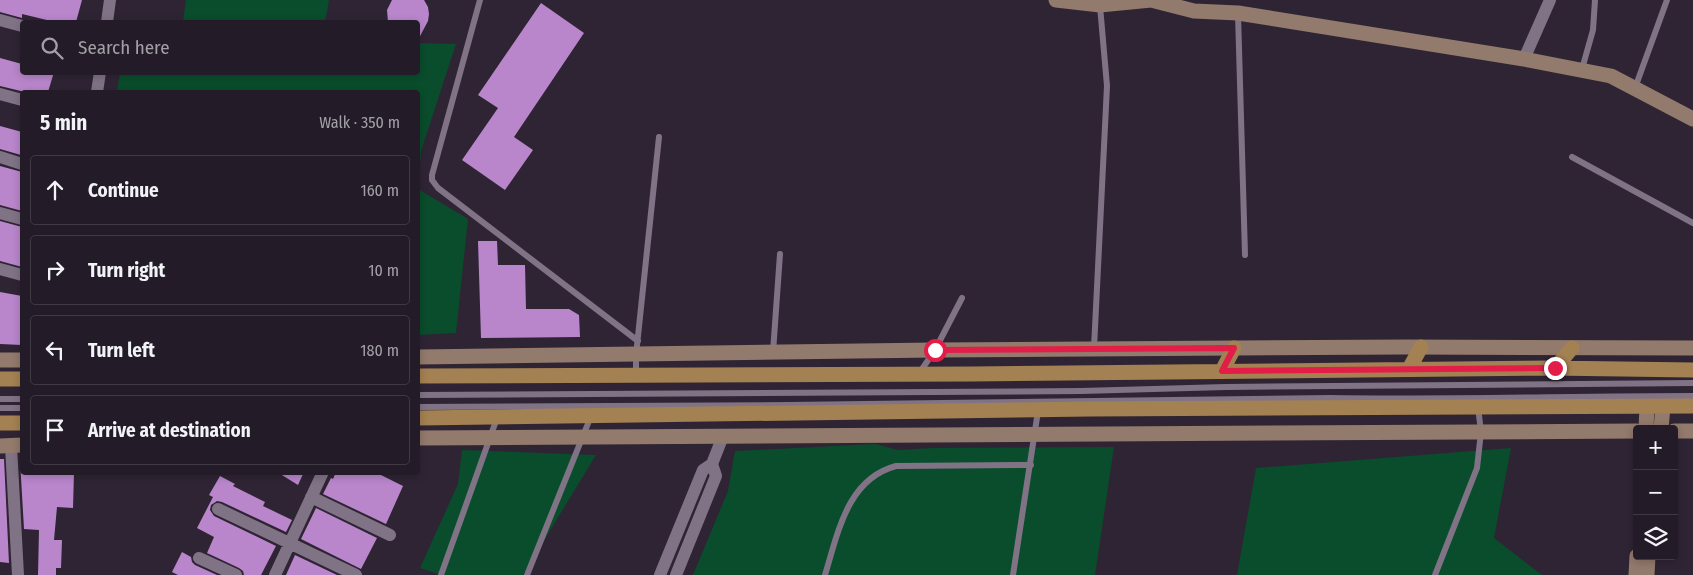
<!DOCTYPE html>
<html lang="en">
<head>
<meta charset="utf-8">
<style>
	body { margin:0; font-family:"Fira Sans Condensed",sans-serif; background:#2f2833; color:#f1f3f6 }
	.controls { position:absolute; right:15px; bottom:15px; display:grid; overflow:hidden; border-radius:5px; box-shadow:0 2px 8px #0003 }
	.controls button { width:45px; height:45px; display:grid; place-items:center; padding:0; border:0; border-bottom:1px solid #403944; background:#231b27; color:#f1f3f6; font:25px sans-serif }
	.stop { position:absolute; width:15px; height:15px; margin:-11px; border:4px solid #e11d48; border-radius:50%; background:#fff }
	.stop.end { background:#e11d48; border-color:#fff; box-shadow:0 1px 5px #0008 }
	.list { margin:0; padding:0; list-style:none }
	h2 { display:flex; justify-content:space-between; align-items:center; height:65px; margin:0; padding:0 20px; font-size:21px }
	h2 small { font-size:16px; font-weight:400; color:#a3a1a7 }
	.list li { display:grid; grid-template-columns:32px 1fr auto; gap:15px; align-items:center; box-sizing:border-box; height:70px; margin:0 10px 10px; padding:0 10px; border:1px solid #403944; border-radius:5px }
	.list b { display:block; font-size:19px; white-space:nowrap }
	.list em { font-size:16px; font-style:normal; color:#a3a1a7 }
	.icon { flex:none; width:28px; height:28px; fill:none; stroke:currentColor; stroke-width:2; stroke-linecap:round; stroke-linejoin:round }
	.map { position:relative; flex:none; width:1693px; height:575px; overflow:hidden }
	.search { position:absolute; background:#231b27; box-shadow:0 2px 8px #0003; left:20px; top:20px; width:400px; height:55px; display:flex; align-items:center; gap:12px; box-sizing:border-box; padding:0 18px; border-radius:5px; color:#a3a1a7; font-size:19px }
	.panel { position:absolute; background:#231b27; box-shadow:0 2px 8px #0003; left:20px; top:90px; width:400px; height:385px; border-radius:5px }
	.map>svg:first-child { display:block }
</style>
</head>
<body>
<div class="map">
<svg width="1693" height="575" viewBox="0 0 1693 575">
	<rect width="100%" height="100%" fill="#2f2434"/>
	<path fill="#094d2c" d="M 186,0 L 329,0 L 325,22 L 183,22 Z
		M 418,43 L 456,44 L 421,151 L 418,189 L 468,219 L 456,333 L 418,335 L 418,92 L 117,92 L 120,73 L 418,72 Z
		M 875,444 L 898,450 L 933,448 L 1114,447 L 1095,575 L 693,575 L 728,491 L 735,451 Z
		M 1511,448 L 1494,538 L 1542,575 L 1237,575 L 1256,468 Z
		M 462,450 L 596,455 L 523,575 L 441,575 L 420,568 L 458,484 Z"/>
	<path fill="#b986cb" d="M 0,0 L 82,0 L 76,22 L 55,22 L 22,14 L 22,18 L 0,12 Z
		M 392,0 L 424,0 L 428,7 L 429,14 L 428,21 L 418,40 L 418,22 L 388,22 L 387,10 Z
		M 541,3 L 584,33 L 514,137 L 533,150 L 505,190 L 462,160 L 498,108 L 478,95 Z
		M 0,58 L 22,64 L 22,72 L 54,72 L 48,92 L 25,92 L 0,86 Z
		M 0,126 L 22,132 L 22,148 L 21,155 L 0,149 Z
		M 0,166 L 22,172 L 22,211 L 0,205 Z
		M 0,221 L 22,227 L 22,267 L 0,261 Z
		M 478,241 L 497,241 L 498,265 L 525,265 L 526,309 L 569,309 L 579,315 L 580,337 L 481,338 Z
		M 0,292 L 22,296 L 22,345 L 0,344 Z
		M 0,459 L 4,459 L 9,563 L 0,562 Z
		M 20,460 L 22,460 L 22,472 L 74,472 L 73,508 L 57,507 L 54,540 L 62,540 L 61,568 L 56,568 L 56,575 L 38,575 L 39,530 L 24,529 Z
		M 277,472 L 304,472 L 298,485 Z
		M 336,472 L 375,472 L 403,486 L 386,524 L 323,494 L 331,478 L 333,479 Z
		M 220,476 L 235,484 L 233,486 L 265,502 L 263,506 L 292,520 L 286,532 L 222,502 L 217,501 L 211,505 L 210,510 L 214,516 L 276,546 L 261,575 L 244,575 L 243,571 L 239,568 L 207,553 L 214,537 L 197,528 L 213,497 L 209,495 Z
		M 316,508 L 377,538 L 361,569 L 301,539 Z
		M 182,552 L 191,557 L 192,562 L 195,565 L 217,575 L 178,575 L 172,572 Z
		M 295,555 L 337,575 L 286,575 Z"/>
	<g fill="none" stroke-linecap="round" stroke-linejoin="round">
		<path stroke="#817386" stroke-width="6" d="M 480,0 L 432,175 L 432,180 L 438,188 L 638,341
			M 1238,14 L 1245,255
			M 1582,69 L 1593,30 L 1595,0
			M 1635,88 L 1667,0
			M 1572,157 L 1693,223
			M 1094,348 L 1107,86 L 1100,6
			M 773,352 L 780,254
			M 920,372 L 935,350 L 962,298
			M 636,375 L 636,355 L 659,137
			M 418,395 L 1081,391 L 1226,387 L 1693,383
			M 0,399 L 22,399
			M 418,407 L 789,405 L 1330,398 C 1451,400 1572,396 1693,396
			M 0,408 L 22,408
			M 441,575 L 497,418
			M 527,575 L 591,416
			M 825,575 C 838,533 847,479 896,466 L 1031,465
			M 1013,575 L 1038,411
			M 1435,575 L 1477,468 L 1481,432 L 1478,407"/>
		<path stroke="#817386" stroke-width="12" d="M 0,20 L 22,26
			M 107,22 L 110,0
			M 1524,59 L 1550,0
			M 97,92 L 100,72
			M 0,94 L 22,100
			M 0,157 L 22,164
			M 0,213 L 22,219
			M 0,269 L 22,275
			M 11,446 L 18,575
			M 311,497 L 390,535
			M 218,509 L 356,575
			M 199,558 L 236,575
			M 275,575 L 323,472
			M 660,575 L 703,470 L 712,464 L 723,436
			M 676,575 L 716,476 L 712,464"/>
		<path stroke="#927a6c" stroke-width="15" d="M 1056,0 L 1100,5 L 1151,0 L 1194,11 L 1238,13 L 1524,59 L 1611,76 L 1693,119
			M 418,357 L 935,350 L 1405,347 L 1693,348
			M 0,360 L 22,360
			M 1646,429 L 1647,406
			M 1661,429 L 1663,406
			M 1674,431 L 1693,431
			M 418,438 L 1637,431
			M 0,446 L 22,445
			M 1636,575 L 1637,556
			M 1647,575 L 1648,556"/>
		<path stroke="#a48152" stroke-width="15" d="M 1555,368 L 1572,348
			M 1409,369 L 1421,347
			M 1222,371 L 1234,348
			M 418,376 L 972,374 L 1550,368 L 1693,370
			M 0,379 L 22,379
			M 418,418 L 1091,409 L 1693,406
			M 0,423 L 22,423"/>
	</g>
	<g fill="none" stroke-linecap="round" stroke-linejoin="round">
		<path stroke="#e11d48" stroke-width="6" d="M 935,350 L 1234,348 L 1222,371 L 1555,368"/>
	</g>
</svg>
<div class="controls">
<button>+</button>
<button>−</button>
<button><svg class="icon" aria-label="layers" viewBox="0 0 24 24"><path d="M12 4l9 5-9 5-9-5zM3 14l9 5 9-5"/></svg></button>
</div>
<div class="stop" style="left:935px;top:350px"></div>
<div class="stop end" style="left:1555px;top:368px"></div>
<div class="search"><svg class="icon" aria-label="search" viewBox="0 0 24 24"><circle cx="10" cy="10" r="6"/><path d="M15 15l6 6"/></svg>Search here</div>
<section class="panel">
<h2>5 min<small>Walk · 350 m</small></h2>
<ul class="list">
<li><svg class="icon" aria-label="ahead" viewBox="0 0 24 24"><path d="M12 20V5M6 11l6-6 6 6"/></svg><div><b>Continue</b></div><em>160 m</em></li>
<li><svg class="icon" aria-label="right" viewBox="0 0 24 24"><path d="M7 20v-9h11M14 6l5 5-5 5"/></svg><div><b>Turn right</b></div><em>10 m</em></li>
<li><svg class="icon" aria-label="left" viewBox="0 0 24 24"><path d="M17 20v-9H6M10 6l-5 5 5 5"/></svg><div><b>Turn left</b></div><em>180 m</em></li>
<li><svg class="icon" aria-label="arrive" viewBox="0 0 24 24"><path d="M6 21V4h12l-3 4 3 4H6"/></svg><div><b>Arrive at destination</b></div></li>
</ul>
</section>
</div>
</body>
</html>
